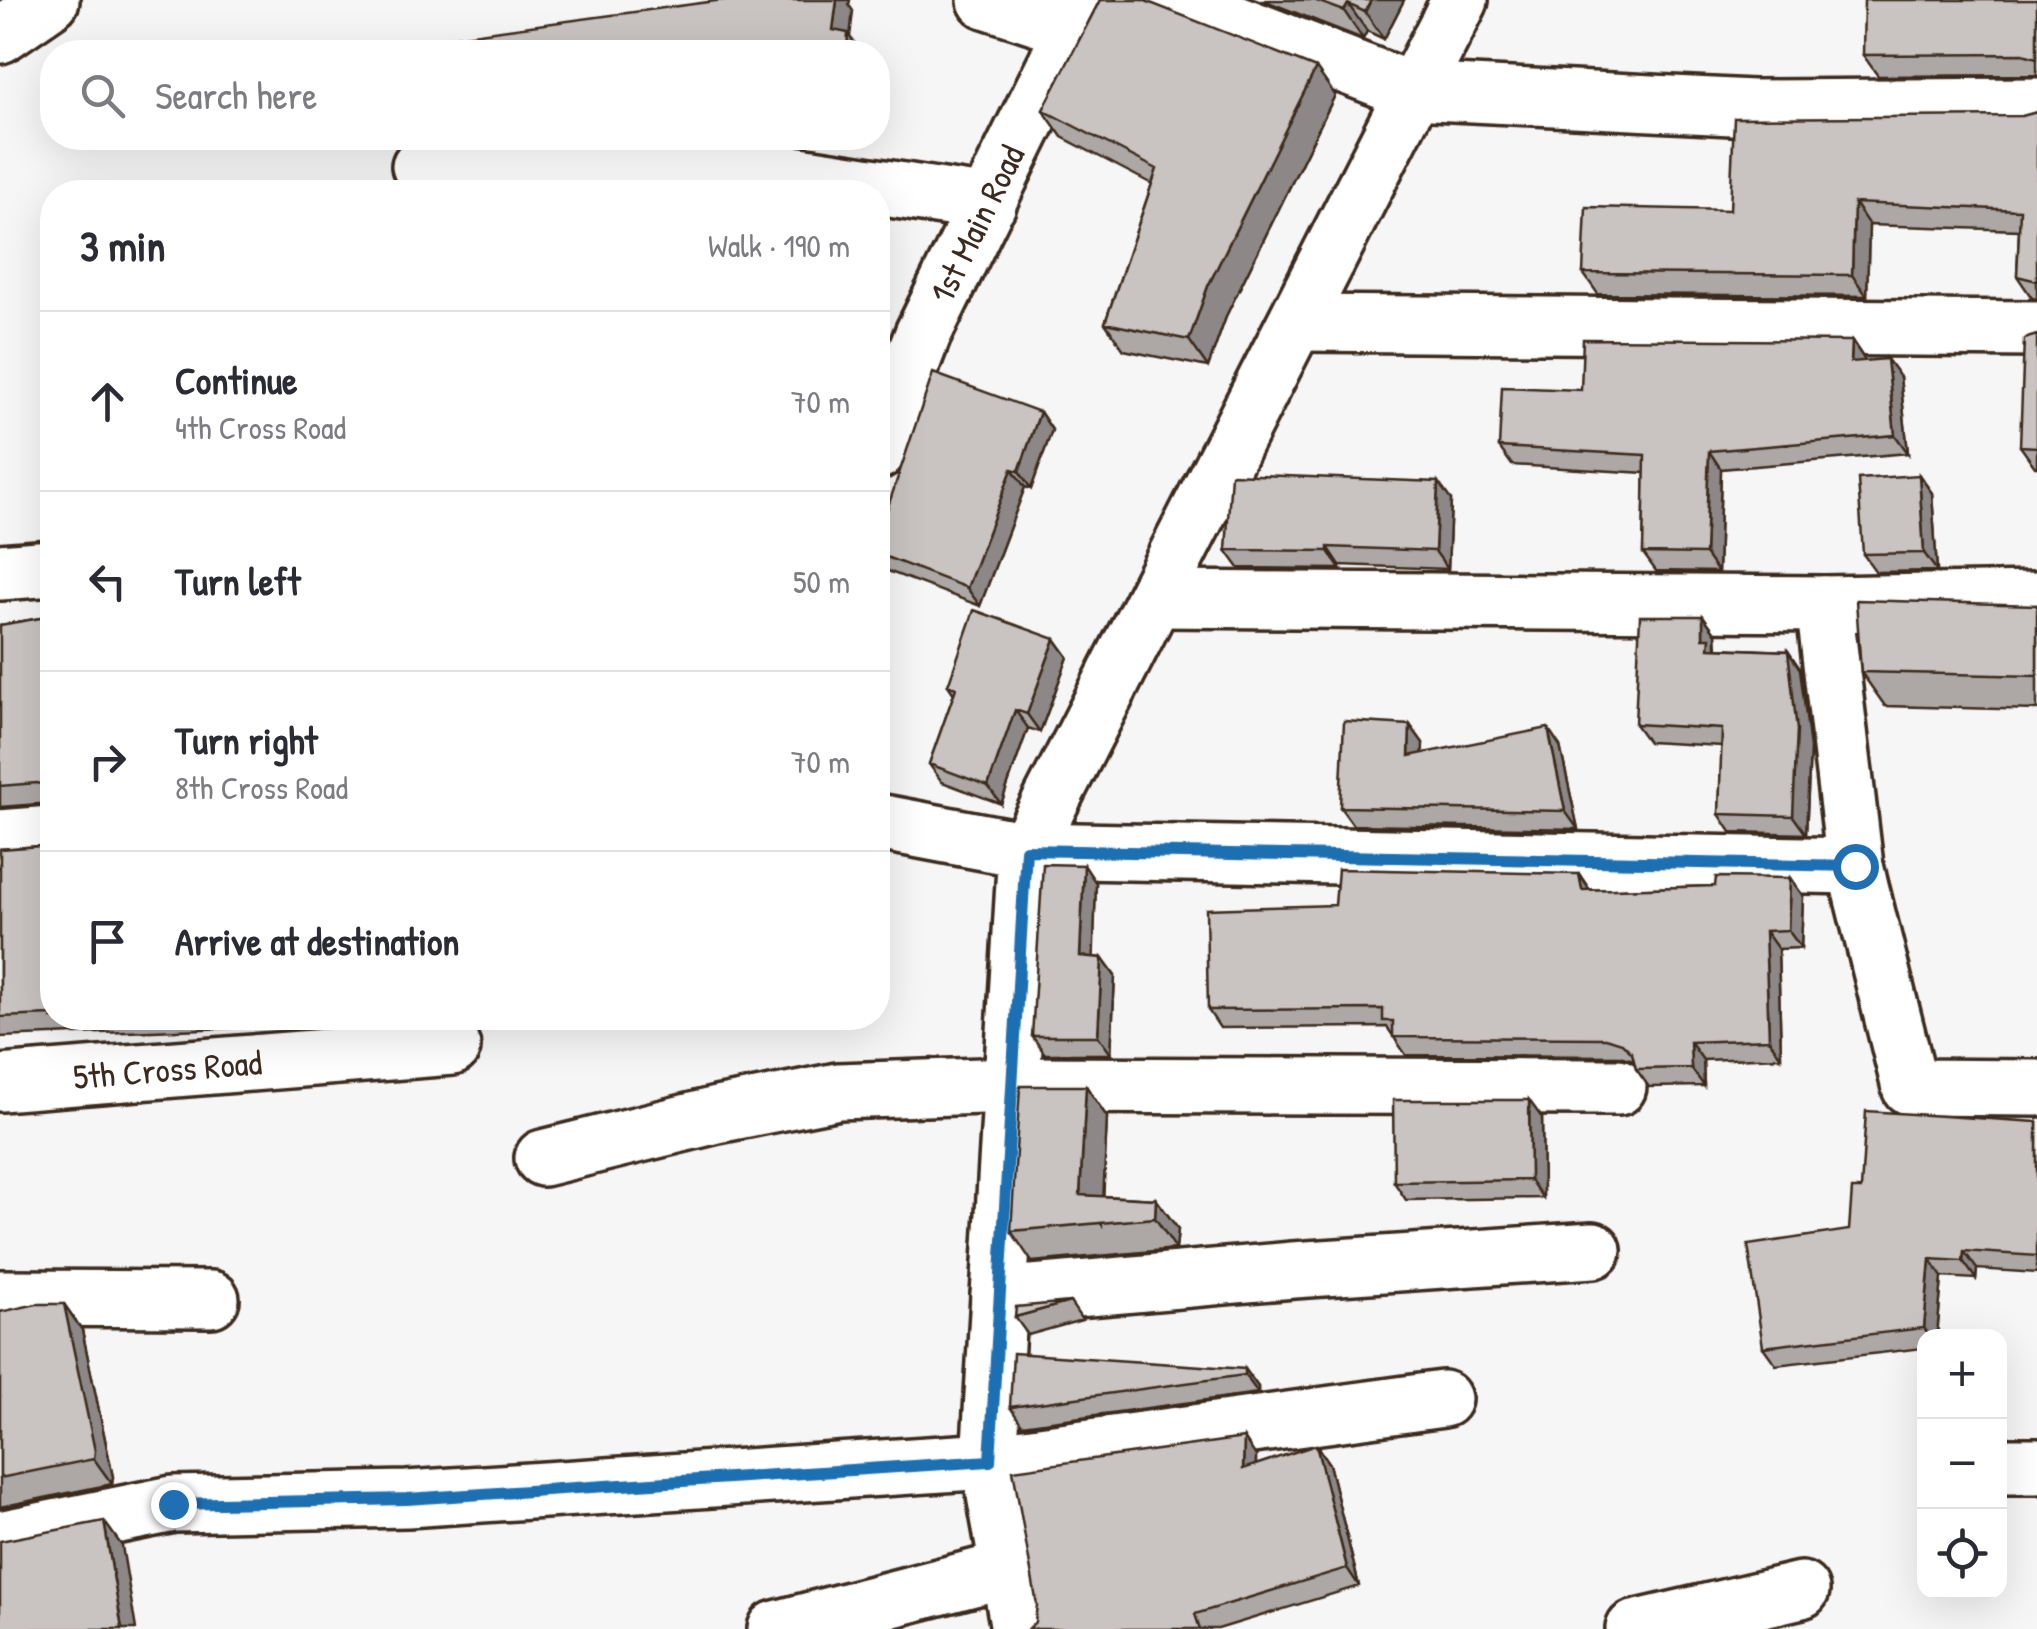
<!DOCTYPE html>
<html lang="en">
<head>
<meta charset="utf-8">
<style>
	body { margin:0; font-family:"Patrick Hand",sans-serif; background:#f2f2f3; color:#2b2b33 }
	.controls { position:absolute; right:30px; bottom:30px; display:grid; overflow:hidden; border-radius:20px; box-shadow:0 10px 40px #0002 }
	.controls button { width:90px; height:90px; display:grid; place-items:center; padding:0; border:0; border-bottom:2px solid #e1e1e2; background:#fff; color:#2b2b33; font:50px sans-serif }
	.stop { position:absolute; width:30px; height:30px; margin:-22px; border:8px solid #1f6fb2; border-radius:50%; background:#fff }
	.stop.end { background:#1f6fb2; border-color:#fff; box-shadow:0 2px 10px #0008 }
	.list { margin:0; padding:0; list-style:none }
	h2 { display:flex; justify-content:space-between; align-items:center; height:130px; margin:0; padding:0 40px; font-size:42px }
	h2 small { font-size:32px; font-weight:400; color:#7c7c81 }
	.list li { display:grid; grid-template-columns:65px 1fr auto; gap:30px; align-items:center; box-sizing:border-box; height:180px; padding:0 40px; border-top:2px solid #e1e1e2 }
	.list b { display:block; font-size:38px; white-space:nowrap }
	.list p { margin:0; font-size:32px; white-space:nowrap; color:#7c7c81 }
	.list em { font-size:32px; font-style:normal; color:#7c7c81 }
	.icon { flex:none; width:55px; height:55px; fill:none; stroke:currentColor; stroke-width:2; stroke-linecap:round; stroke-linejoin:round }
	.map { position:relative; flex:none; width:2037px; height:1629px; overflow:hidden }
	.search { position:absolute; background:#fff; box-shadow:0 10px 40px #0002; left:40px; top:40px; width:850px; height:110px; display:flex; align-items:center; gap:25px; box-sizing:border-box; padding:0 35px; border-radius:40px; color:#7c7c81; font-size:38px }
	.panel { position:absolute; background:#fff; box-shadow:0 10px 40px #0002; left:40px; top:180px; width:850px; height:850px; border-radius:40px }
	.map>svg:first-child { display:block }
</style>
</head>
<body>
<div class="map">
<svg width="2037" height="1629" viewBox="0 0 2037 1629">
	<rect width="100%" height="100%" fill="#f7f6f6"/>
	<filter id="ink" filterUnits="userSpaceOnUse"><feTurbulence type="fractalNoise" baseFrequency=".01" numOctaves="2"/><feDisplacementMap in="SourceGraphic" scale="20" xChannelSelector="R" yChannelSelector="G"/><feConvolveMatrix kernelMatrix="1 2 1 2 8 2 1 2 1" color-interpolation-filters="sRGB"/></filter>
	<g filter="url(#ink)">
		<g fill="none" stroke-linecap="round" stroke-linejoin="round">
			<defs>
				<g id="street">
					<path d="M 986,0 L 1075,29"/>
					<path d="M 1176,0 L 1412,91 L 1752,108 L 2037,106"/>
					<path d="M 420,166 L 540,157 L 715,162 L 988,204"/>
					<path d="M 1299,323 L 2037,329"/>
					<path id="s1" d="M 878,451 L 923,334 L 1087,0"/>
					<path d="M 0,572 L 52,568"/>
					<path d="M 1157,599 L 1824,604 L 2037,600"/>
					<path d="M 1824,604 L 1855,866 L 1910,1087 L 2037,1088"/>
					<path d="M 878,822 L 1026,850 L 1855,866"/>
					<path d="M 0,838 L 52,834"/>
					<path id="s2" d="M 0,1083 L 452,1047"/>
					<path d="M 543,1158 L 717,1115 L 838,1091 L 1012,1085 L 1618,1087"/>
					<path d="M 999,1296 L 1293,1270 L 1593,1250"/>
					<path d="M 0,1298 L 211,1299"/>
					<path d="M 2000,1466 L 2037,1466"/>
					<path d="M 0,1539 L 173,1504 L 407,1499 L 989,1461 L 1443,1399"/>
					<path d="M 776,1629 L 1008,1569"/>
					<path d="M 1019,1629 L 989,1461 L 1026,850 L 1460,0"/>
					<path d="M 1634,1629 L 1801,1590"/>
				</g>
				<path id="highway" d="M 0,35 L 51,0"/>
			</defs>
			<use href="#street" stroke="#3b2a1e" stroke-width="62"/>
			<use href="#highway" stroke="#3b2a1e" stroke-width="62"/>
			<use href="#street" stroke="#fff" stroke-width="55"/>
			<use href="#highway" stroke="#fff" stroke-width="55"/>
		</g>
		<path fill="#ada8a6" stroke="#3b2a1e" stroke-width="2.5" d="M 1100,0 L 1146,0 L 1146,2 L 1335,95 L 1227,314 L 1208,367 L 1124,350 L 1105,323 L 1152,184 L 1062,137 L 1043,110 Z
			M 1263,0 L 1404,0 L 1384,39 L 1367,31 L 1363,39 Z
			M 2037,0 L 2037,75 L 1878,76 L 1863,55 Z
			M 2037,112 L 2037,299 L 2032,298 L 2017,276 L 2019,230 L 1869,225 L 1867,296 L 1598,294 L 1583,273 L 1730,210 Z
			M 2037,335 L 2037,467 L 2035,467 L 2020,446 Z
			M 1852,341 L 1864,359 L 1864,361 L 1900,377 L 1908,453 L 1721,469 L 1718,572 L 1656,571 L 1643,553 L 1645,473 L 1512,465 L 1499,447 L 1581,390 Z
			M 1040,412 L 1052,430 L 1031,489 L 1025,487 L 980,606 L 885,570 L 878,560 L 878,536 Z
			M 1919,475 L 1932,493 L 1937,571 L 1876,572 L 1863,554 Z
			M 1451,500 L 1448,569 L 1340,565 L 1340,569 L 1239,568 L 1226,550 Z
			M 2037,605 L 2037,710 L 1885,706 L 1861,672 Z
			M 52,616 L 52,803 L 0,807 L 0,625 Z
			M 1703,616 L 1716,634 L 1717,648 L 1788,651 L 1800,669 L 1810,748 L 1806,834 L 1731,832 L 1719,814 L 1722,746 L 1648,742 L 1635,724 Z
			M 1055,639 L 1068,657 L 1040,732 L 1028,728 L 1001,804 L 942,782 L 929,764 L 954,694 L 948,685 Z
			M 1410,725 L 1423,743 L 1422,754 L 1560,746 L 1578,829 L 1353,825 L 1340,807 Z
			M 52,841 L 52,1018 L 356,1018 L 356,1023 L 0,1037 L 0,849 L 41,846 Z
			M 1579,874 L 1590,890 L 1715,886 L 1790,878 L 1803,896 L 1801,948 L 1778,949 L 1781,1057 L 1703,1060 L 1704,1086 L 1649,1087 L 1636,1069 L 1634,1060 L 1619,1056 L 1406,1055 L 1387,1027 L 1220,1028 L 1208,1010 L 1335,905 Z
			M 1096,883 L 1093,957 L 1102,958 L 1115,976 L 1111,1054 L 1045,1054 L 1032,1036 Z
			M 1086,1086 L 1107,1117 L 1103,1196 L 1156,1199 L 1178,1229 L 1176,1249 L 1032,1262 L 1011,1231 Z
			M 1542,1118 L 1543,1198 L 1406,1200 L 1394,1182 Z
			M 2037,1122 L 2037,1273 L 1977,1269 L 1976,1279 L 1942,1277 L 1937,1336 L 1924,1336 L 1924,1348 L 1776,1365 L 1763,1347 L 1849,1230 L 1861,1189 Z
			M 1070,1302 L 1082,1320 L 1028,1335 L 1015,1317 Z
			M 64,1304 L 82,1330 L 113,1477 L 112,1484 L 0,1507 L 0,1312 Z
			M 1245,1369 L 1258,1387 L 1258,1393 L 1022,1425 L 1010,1407 Z
			M 1316,1445 L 1329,1464 L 1359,1586 L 1218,1629 L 1029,1629 L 1256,1456 L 1256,1465 Z"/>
		<path fill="#8d8887" stroke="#3b2a1e" stroke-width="2.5" d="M 837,0 L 850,0 L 849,5 L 853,11 L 850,37 L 862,52 L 847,52 L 833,30 Z
			M 1371,0 L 1404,0 L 1384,39 L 1365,12 Z
			M 1348,4 L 1367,31 L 1363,39 L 1344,11 Z
			M 1316,68 L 1335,95 L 1227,314 L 1208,367 L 1189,340 L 1208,286 Z
			M 1854,203 L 1869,225 L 1867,296 L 1852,275 Z
			M 1852,341 L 1864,359 L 1863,381 L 1851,362 Z
			M 1887,359 L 1900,377 L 1908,453 L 1895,435 Z
			M 1040,412 L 1052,430 L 1031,489 L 1019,471 Z
			M 1709,451 L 1721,469 L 1718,572 L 1705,554 Z
			M 1012,469 L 1025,487 L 980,606 L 967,588 Z
			M 1919,475 L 1932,493 L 1937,571 L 1924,553 Z
			M 1438,482 L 1451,500 L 1448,569 L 1435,551 Z
			M 1328,547 L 1340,565 L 1340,569 L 1328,551 Z
			M 1703,616 L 1716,634 L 1716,647 L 1722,656 L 1722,666 L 1703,638 Z
			M 1055,639 L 1068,657 L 1040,732 L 1027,714 Z
			M 1788,651 L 1800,669 L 1810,748 L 1806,834 L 1793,816 Z
			M 1015,710 L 1028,728 L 1001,804 L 988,786 Z
			M 1410,725 L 1423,743 L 1422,774 L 1409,756 Z
			M 1548,728 L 1560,746 L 1578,829 L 1565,811 Z
			M 1084,865 L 1096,883 L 1093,974 L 1080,956 Z
			M 1579,874 L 1591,892 L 1582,890 Z
			M 1790,878 L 1803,896 L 1801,948 L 1788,930 Z
			M 1765,931 L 1778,949 L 1781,1057 L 1769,1039 Z
			M 1102,958 L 1115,976 L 1111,1054 L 1098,1036 Z
			M 1690,1042 L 1703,1060 L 1704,1086 L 1691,1068 Z
			M 1086,1086 L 1107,1117 L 1102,1225 L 1080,1195 Z
			M 1529,1100 L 1542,1118 L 1543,1198 L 1530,1180 Z
			M 1156,1199 L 1178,1229 L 1176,1249 L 1155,1218 Z
			M 1964,1251 L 1977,1269 L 1976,1279 L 1963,1261 Z
			M 1930,1259 L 1942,1277 L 1937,1336 L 1930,1336 L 1924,1328 Z
			M 64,1304 L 82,1330 L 113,1477 L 112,1484 L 94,1459 Z
			M 1245,1369 L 1258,1387 L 1258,1393 L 1245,1375 Z
			M 1244,1438 L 1256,1456 L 1255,1487 L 1243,1469 Z
			M 1316,1445 L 1329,1464 L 1359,1586 L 1347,1568 Z
			M 104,1521 L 122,1546 L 136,1629 L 122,1629 Z"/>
		<path fill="#c9c3c1" stroke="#3b2a1e" stroke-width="2.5" d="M 723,0 L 837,0 L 833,30 L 848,33 L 847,52 L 449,52 L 449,37 Z
			M 1100,0 L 1143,0 L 1316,68 L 1208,286 L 1189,340 L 1105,323 L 1157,169 L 1043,110 Z
			M 1314,0 L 1371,0 L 1365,12 L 1348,4 L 1344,11 Z
			M 1864,0 L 2037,0 L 2037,58 L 2023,54 L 1863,55 Z
			M 2037,112 L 2037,281 L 2017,276 L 2020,210 L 1854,203 L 1852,275 L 1583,273 L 1586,207 L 1730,210 L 1734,118 L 2022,116 Z
			M 2037,335 L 2037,447 L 2020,446 L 2024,339 Z
			M 1583,339 L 1852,341 L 1851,362 L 1887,359 L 1895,435 L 1709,451 L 1705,554 L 1643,553 L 1645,455 L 1499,447 L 1502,387 L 1581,390 Z
			M 933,373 L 1040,412 L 1019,471 L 1012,469 L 967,588 L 878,554 L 878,536 Z
			M 1231,474 L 1438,482 L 1435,551 L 1328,547 L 1328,551 L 1226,550 Z
			M 1919,475 L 1924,553 L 1863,554 L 1858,479 Z
			M 1856,600 L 2037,605 L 2037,676 L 1861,672 Z
			M 974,610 L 1055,639 L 1027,714 L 1015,710 L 988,786 L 929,764 L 956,688 L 948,685 Z
			M 52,616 L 52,787 L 37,783 L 0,786 L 0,625 Z
			M 1640,616 L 1703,616 L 1703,638 L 1710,638 L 1709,648 L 1788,651 L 1797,730 L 1793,816 L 1719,814 L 1722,729 L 1635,724 Z
			M 1344,721 L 1410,725 L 1409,756 L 1548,728 L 1565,811 L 1340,807 Z
			M 52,841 L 52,1015 L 0,1017 L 0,849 L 41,846 Z
			M 1043,864 L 1084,865 L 1080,956 L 1102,958 L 1098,1036 L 1032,1036 Z
			M 1338,869 L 1579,874 L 1582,890 L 1715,886 L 1716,877 L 1790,878 L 1788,930 L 1765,931 L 1769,1039 L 1690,1042 L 1691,1068 L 1636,1069 L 1632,1053 L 1622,1043 L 1606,1038 L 1393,1037 L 1393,1021 L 1383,1021 L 1383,1009 L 1208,1010 L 1206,909 L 1335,905 Z
			M 1020,1086 L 1086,1086 L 1080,1195 L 1156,1199 L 1155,1218 L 1011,1231 Z
			M 1393,1100 L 1529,1100 L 1530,1180 L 1394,1182 Z
			M 1866,1111 L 2037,1122 L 2037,1256 L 1964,1251 L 1963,1261 L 1930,1259 L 1924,1328 L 1763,1347 L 1748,1245 L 1849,1230 L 1852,1189 L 1861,1189 Z
			M 1070,1302 L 1015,1317 L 1016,1307 Z
			M 37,1304 L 64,1304 L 95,1451 L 94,1459 L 0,1478 L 0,1312 Z
			M 1013,1353 L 1245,1369 L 1245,1375 L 1010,1407 Z
			M 1244,1438 L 1243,1469 L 1316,1445 L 1347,1568 L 1195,1614 L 1200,1629 L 1029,1629 L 1035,1622 L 1037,1605 L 1013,1470 Z
			M 104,1521 L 122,1629 L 0,1629 L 0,1541 Z"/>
	</g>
	<g fill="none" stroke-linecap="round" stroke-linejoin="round" filter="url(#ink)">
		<path stroke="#1f6fb2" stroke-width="12" d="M 173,1504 L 407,1499 L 990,1461 L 1026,850 L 1855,866"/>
	</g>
	<g text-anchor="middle" stroke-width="10" stroke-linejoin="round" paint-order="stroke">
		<g font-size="35" fill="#3b2a1e" stroke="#fff">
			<text dy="12" stroke="none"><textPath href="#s1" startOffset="248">1st Main Road</textPath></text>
			<text dy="12" stroke="none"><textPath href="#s2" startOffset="168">5th Cross Road</textPath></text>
		</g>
	</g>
</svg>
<div class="controls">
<button>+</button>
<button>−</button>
<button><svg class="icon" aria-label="locate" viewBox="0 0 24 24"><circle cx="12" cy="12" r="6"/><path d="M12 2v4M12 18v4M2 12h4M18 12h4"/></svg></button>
</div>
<div class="stop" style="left:1855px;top:866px"></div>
<div class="stop end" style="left:173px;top:1504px"></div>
<div class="search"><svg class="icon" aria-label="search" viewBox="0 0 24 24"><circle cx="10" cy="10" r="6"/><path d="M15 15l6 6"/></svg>Search here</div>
<section class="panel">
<h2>3 min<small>Walk · 190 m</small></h2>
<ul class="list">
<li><svg class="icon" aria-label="ahead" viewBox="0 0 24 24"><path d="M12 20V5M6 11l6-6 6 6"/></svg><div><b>Continue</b><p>4th Cross Road</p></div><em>70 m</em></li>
<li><svg class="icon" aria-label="left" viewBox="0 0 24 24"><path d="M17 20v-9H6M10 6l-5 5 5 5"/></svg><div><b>Turn left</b></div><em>50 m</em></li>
<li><svg class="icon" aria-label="right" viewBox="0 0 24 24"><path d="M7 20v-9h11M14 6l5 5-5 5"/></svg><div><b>Turn right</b><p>8th Cross Road</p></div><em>70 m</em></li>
<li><svg class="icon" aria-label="arrive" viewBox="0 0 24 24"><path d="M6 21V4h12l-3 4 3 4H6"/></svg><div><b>Arrive at destination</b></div></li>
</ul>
</section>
</div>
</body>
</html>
